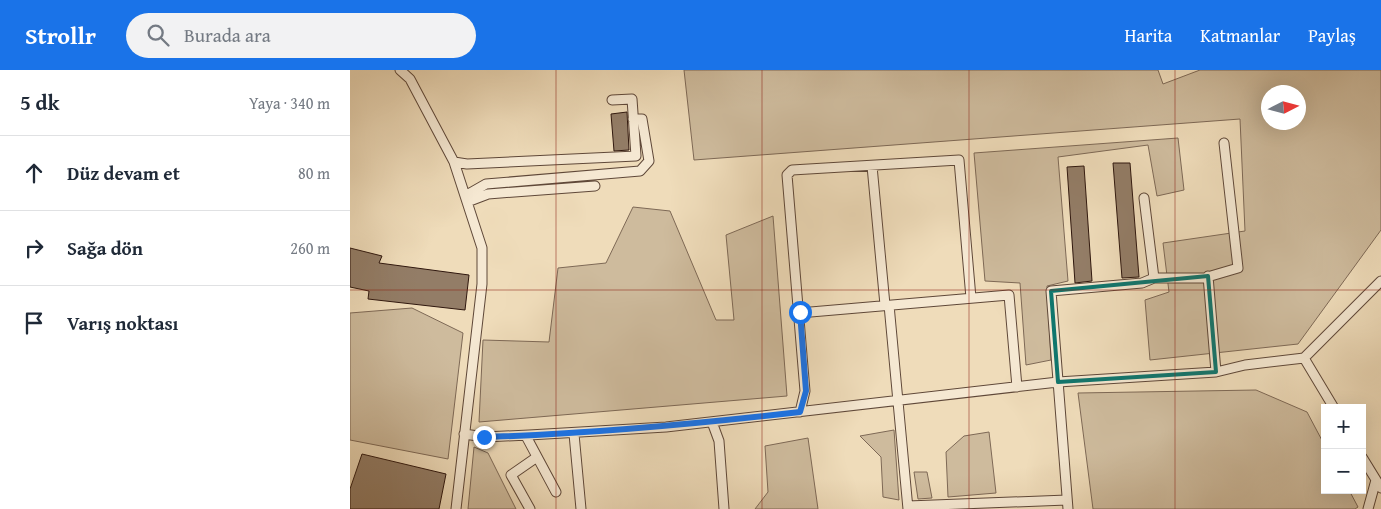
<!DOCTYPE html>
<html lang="tr">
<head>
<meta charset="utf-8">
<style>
	body { margin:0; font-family:"Gentium Book Plus",serif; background:#f2f2f3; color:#1f2937 }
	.controls { position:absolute; right:15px; bottom:15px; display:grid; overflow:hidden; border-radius:0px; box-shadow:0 5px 20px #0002 }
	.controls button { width:45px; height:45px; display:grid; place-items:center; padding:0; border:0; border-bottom:1px solid #e0e1e3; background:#fff; color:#1f2937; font:25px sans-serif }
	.compass { position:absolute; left:911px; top:15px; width:45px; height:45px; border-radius:50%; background:#fff; box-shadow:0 5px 20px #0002; rotate:84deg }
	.stop { position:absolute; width:15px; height:15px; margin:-11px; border:4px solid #1a73e8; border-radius:50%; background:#fff }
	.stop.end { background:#1a73e8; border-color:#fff; box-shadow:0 1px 5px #0008 }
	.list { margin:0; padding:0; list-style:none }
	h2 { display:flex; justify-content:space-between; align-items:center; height:65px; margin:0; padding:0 20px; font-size:21px }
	h2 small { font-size:16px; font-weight:400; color:#747a83 }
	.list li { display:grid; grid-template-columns:32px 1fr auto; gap:15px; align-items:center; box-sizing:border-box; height:75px; padding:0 20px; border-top:1px solid #e0e1e3 }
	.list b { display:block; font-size:19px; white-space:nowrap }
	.list em { font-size:16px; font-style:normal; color:#747a83 }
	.icon { flex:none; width:28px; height:28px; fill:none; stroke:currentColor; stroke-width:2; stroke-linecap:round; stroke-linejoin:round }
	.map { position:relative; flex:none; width:1031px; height:439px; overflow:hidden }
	header { display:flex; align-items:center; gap:30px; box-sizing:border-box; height:70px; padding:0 25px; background:#1a73e8; color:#fff }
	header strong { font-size:24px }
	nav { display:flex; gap:28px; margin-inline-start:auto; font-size:18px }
	.search { width:350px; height:45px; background:#f2f2f3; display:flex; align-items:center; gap:12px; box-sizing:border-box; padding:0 18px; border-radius:28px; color:#747a83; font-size:19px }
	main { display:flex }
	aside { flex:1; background:#fff }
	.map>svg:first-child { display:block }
</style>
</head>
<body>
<header>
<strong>Strollr</strong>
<div class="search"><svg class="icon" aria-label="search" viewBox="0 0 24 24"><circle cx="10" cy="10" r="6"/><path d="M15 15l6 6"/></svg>Burada ara</div>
<nav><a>Harita</a><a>Katmanlar</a><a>Paylaş</a></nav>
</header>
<main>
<aside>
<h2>5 dk<small>Yaya · 340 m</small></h2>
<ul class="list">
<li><svg class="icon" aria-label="ahead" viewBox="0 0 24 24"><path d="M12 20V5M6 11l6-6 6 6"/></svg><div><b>Düz devam et</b></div><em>80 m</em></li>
<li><svg class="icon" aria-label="right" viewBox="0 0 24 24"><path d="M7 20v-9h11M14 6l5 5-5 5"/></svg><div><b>Sağa dön</b></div><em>260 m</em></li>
<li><svg class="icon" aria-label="arrive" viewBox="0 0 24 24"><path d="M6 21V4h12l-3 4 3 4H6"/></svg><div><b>Varış noktası</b></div></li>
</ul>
</aside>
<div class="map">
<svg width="1031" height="439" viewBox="0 0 1031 439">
	<rect width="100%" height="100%" fill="#efdcba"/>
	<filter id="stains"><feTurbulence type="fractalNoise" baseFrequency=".004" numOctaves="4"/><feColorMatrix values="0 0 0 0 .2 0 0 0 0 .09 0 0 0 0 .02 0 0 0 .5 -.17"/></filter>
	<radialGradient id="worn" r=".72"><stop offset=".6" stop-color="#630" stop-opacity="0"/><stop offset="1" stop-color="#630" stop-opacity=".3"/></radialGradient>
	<path fill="#cebb9d" stroke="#7e6956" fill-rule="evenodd" d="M 334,0 L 808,0 L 813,14 L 850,0 L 1031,0 L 1031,160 L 948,274 L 800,290 L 795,230 L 819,222 L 813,173 L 895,161 L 890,49 L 344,90 ZM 918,22 L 948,22 L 948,52 L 918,52 Z
		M 828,68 L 834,120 L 807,126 L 798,75 L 708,87 L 718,211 L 697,216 L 701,290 L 676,295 L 670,213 L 635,211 L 624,83 Z
		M 283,137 L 320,141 L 366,250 L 384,250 L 376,165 L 423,146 L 437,326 L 129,352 L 133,270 L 199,272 L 208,198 L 256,193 Z
		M 62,238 L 113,263 L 98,389 L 0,370 L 0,243 Z
		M 906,320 L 957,342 L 975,376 L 975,420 L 999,420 L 1008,437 L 1005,439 L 743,439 L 728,323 Z
		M 544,360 L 549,430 L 533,427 L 531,387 L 510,366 Z
		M 639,362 L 646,423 L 598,427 L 596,382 L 614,366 Z
		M 458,368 L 468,439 L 405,439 L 418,422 L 415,376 Z
		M 124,377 L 138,383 L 166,439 L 118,439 Z
		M 564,402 L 577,402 L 582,428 L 568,429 Z"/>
	<path fill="#937d67" stroke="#2f170e" d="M 277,42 L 279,80 L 264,81 L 261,44 Z
		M 763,93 L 780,93 L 789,207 L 772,208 Z
		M 734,96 L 742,211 L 725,213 L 717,97 Z
		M 0,178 L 32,186 L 29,193 L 119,205 L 115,240 L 18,229 L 19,221 L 0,217 Z
		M 12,384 L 96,404 L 89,439 L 0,439 L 0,419 Z"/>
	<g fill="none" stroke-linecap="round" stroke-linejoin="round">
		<defs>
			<path id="minor" d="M 50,0 L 60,9 L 104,92 L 132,178 L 132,214 L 106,439
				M 104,92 L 117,94 L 286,86 L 282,29 L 262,30
				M 522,96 L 535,235
				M 115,126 L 136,114 L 290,101 L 299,91 L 292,49 L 283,49
				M 117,132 L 138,124 L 245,116
				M 858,206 L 866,302
				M 804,208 L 854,208 L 888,198 L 874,73
				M 539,235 L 558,439
				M 449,243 L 659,225 L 667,317
				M 954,288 L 984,338
				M 450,342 L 455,321 L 437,105 L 442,100 L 609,90 L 621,228
				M 362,352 L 369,371 L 374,439
				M 114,364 L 135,367 L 179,365 L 316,357 L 708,312 L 866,302 L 895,295 L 954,288 L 1031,211
				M 224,364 L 231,439
				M 176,366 L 206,422
				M 1012,387 L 1031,418
				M 558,436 L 717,430
				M 180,439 L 161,405 L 187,387
				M 718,439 L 701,221 L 792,213 L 804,208 L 794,128
				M 1018,439 L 1026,410"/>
		</defs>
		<use href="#minor" stroke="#5f4839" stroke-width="11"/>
		<use href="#minor" stroke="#f5e8d2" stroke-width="9"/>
	</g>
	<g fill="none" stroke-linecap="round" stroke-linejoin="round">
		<path stroke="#1a73e8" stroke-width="6" d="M 134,367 C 240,364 345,354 450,342 L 456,321 L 450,242"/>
	</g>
	<path fill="none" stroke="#0f766e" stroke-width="4" stroke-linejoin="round" d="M 858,206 L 866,302 L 708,312 L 701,221 Z"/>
	<path fill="none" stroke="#8f2418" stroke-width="1" stroke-opacity="0.55" d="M 206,0 L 206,439M 412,0 L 412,439M 619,0 L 619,439M 825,0 L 825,439M 0,220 L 1031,220"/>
	<rect width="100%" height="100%" filter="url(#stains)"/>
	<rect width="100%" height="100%" fill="url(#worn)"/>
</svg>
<div class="controls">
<button>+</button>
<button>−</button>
</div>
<svg class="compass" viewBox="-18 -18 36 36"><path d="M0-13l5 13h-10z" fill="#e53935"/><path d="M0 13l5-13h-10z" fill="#747a83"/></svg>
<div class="stop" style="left:450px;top:242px"></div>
<div class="stop end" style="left:134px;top:367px"></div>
</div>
</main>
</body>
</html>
